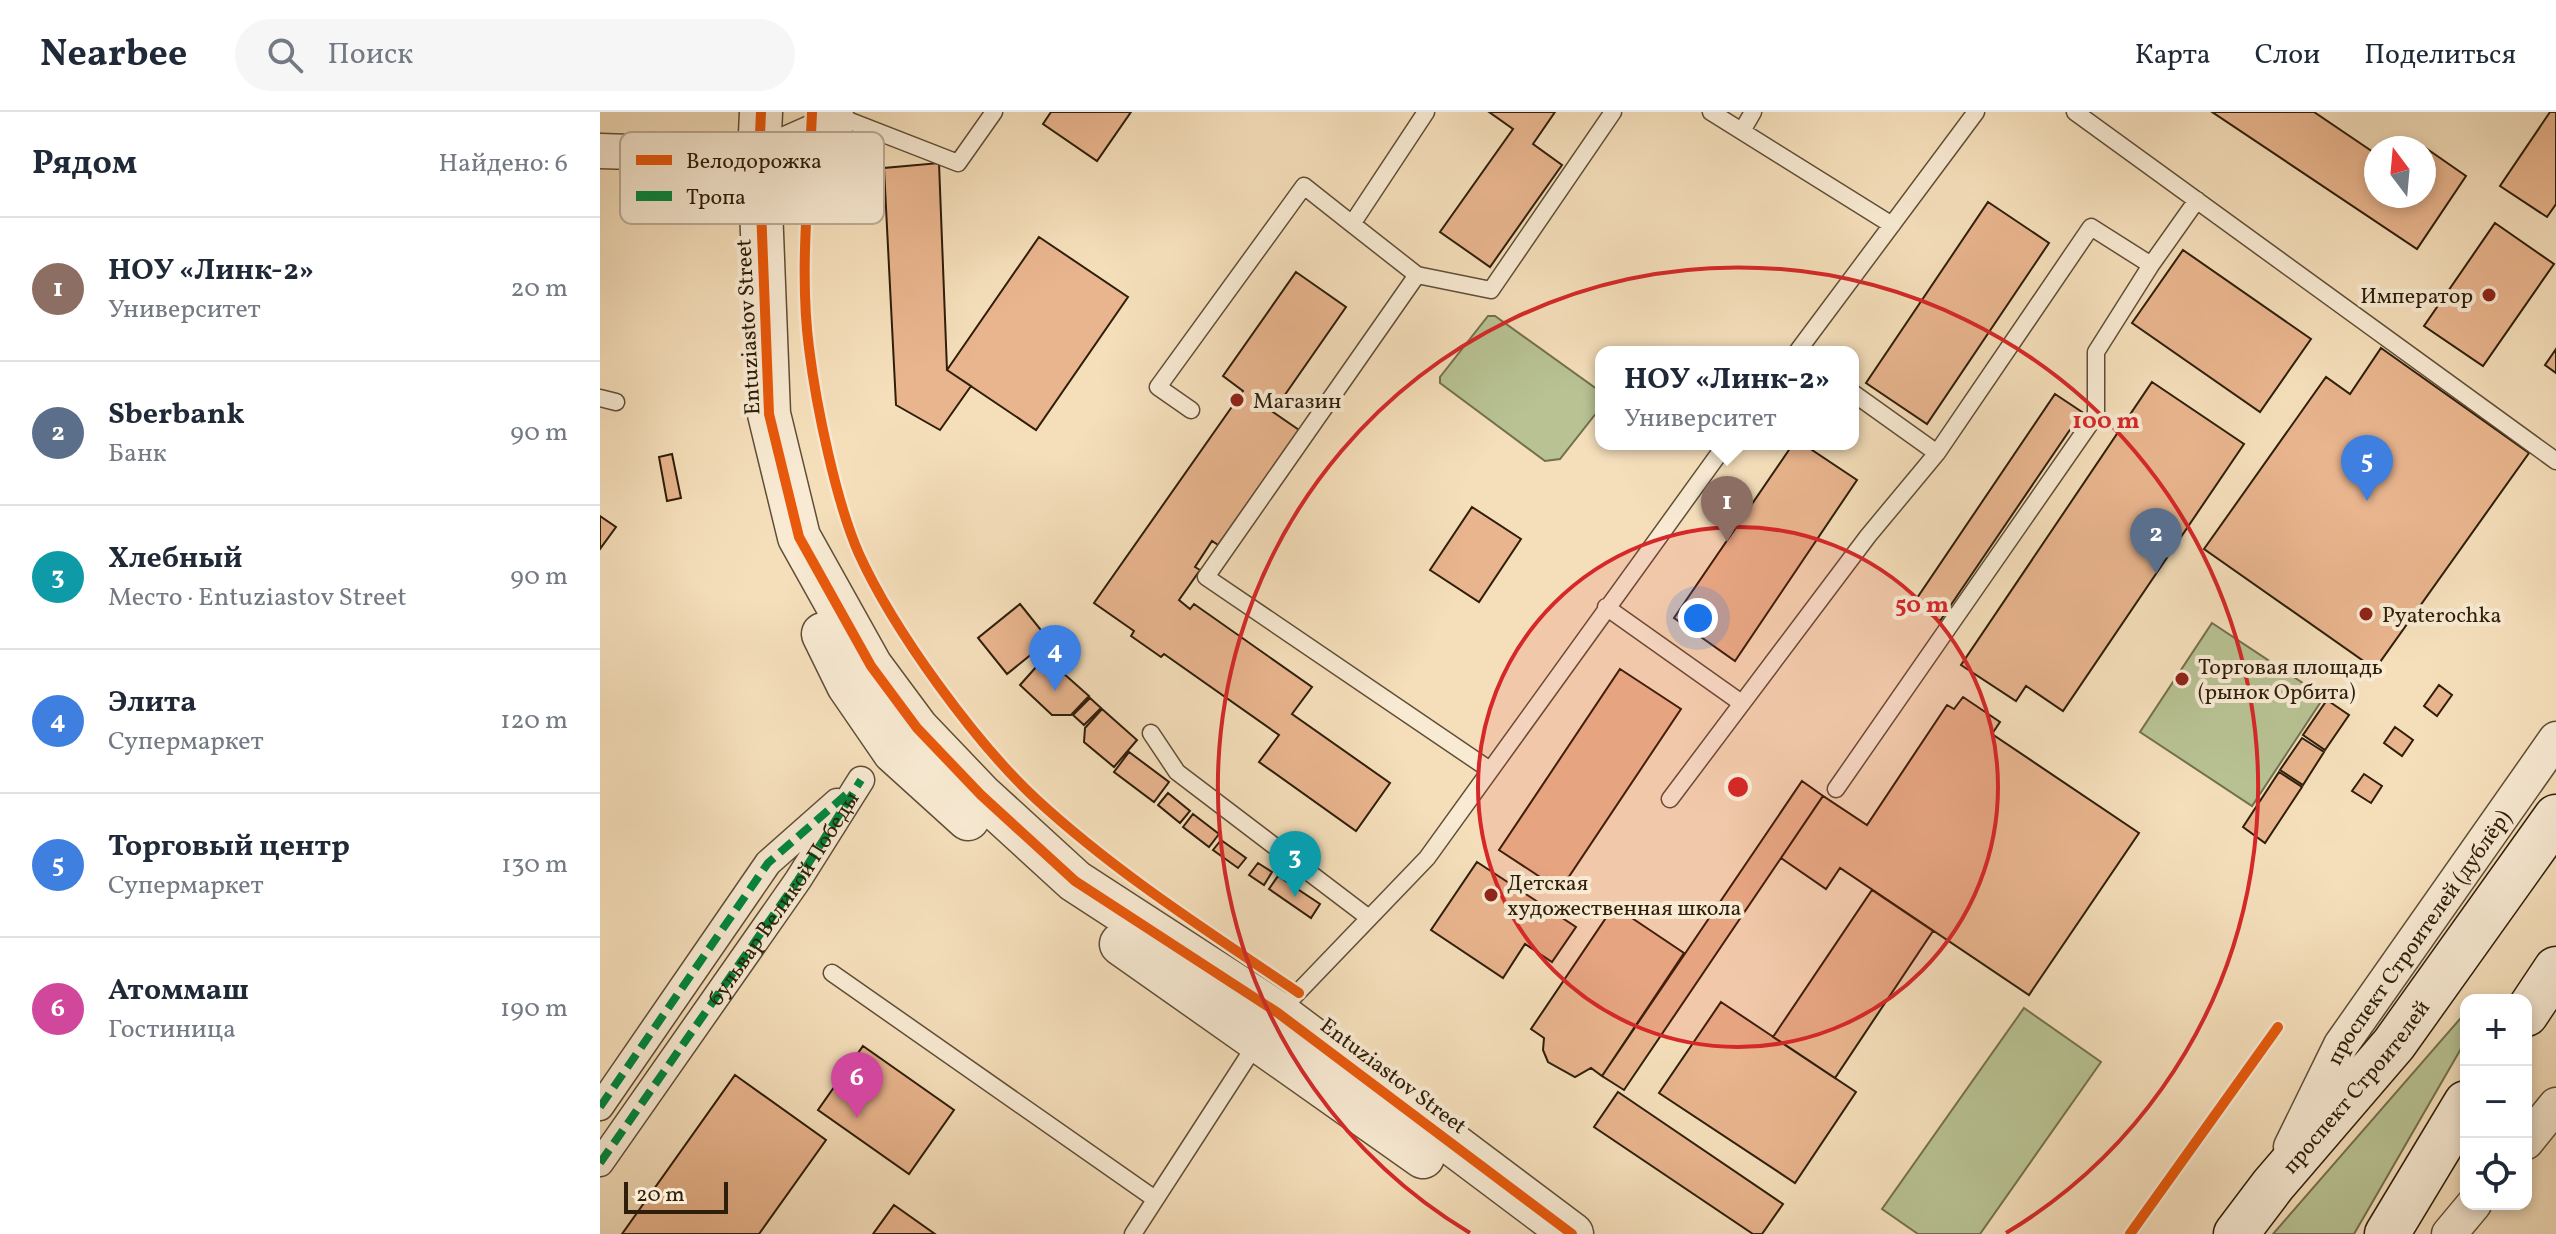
<!DOCTYPE html>
<html lang="ru">
<head>
<meta charset="utf-8">
<style>
	body { margin:0; font-family:Vollkorn,serif; background:#f6f6f7; color:#1f2937 }
	.controls { position:absolute; right:24px; bottom:24px; display:grid; overflow:hidden; border-radius:16px; box-shadow:0 4px 12px #0003 }
	.controls button { width:72px; height:72px; display:grid; place-items:center; padding:0; border:0; border-bottom:2px solid #e0e1e3; background:#fff; color:#1f2937; font:40px sans-serif }
	.compass { position:absolute; left:1764px; top:24px; width:72px; height:72px; border-radius:50%; background:#fff; box-shadow:0 4px 12px #0003; rotate:344deg }
	.scale { position:absolute; left:24px; bottom:20px; width:104px; box-sizing:border-box; padding-left:8px; border:4px solid #2e1e0a; border-top:0; font-size:22px; line-height:28px; white-space:nowrap; color:#2e1e0a; -webkit-text-stroke:6px #f8ead3; paint-order:stroke }
	.you { position:absolute; left:1098px; top:506px; width:28px; height:28px; margin:-20px; border:6px solid #fff; border-radius:50%; background:#1a73e8; box-shadow:0 0 0 12px #1a73e833 }
	.badge { display:grid; place-items:center; width:52px; height:52px; border-radius:50%; background:#1a73e8; color:#fff; font-size:26px; font-weight:700 }
	.pin { position:absolute; translate:-50% -66px; filter:drop-shadow(0 2px 4px #0008) }
	.pin::after { content:''; position:absolute; top:42px; width:28px; height:24px; background:inherit; clip-path:polygon(0 0,100% 0,50% 100%) }
	.popup { position:absolute; left:995px; top:234px; width:264px; height:104px; box-sizing:border-box; display:grid; place-content:center; border-radius:16px; background:#fff; filter:drop-shadow(0 2px 6px #0005); font-size:26px; white-space:nowrap; color:#747a83 }
	.popup b { font-size:30px; color:#1f2937 }
	.popup::after { content:''; position:absolute; left:50%; top:100%; margin-left:-16px; border:16px solid transparent; border-top-color:#fff }
	.list { margin:0; padding:0; list-style:none }
	h2 { display:flex; justify-content:space-between; align-items:center; height:104px; margin:0; padding:0 32px; font-size:34px }
	h2 small { font-size:26px; font-weight:400; color:#747a83 }
	.list li { display:grid; grid-template-columns:52px 1fr auto; gap:24px; align-items:center; box-sizing:border-box; height:144px; padding:0 32px; border-top:2px solid #e0e1e3 }
	.list b { display:block; font-size:30px; white-space:nowrap }
	.list p { margin:0; font-size:26px; white-space:nowrap; color:#747a83 }
	.list em { font-size:26px; font-style:normal; color:#747a83 }
	.icon { flex:none; width:44px; height:44px; fill:none; stroke:currentColor; stroke-width:2; stroke-linecap:round; stroke-linejoin:round }
	.map { position:relative; flex:none; width:1956px; height:1122px; overflow:hidden }
	header { display:flex; align-items:center; gap:48px; box-sizing:border-box; height:112px; padding:0 40px; background:#fff; border-bottom:2px solid #e0e1e3 }
	header strong { font-size:38px }
	nav { display:flex; gap:44px; margin-inline-start:auto; font-size:28px }
	.search { width:560px; height:72px; background:#f6f6f7; display:flex; align-items:center; gap:20px; box-sizing:border-box; padding:0 28px; border-radius:44px; color:#747a83; font-size:30px }
	main { display:flex }
	aside { flex:1; background:#fff }
	.map>svg:first-child { display:block }
</style>
</head>
<body>
<header>
<strong>Nearbee</strong>
<div class="search"><svg class="icon" aria-label="search" viewBox="0 0 24 24"><circle cx="10" cy="10" r="6"/><path d="M15 15l6 6"/></svg>Поиск</div>
<nav><a>Карта</a><a>Слои</a><a>Поделиться</a></nav>
</header>
<main>
<aside>
<h2>Рядом<small>Найдено: 6</small></h2>
<ul class="list">
<li><span class="badge" style="background:#8d6e63">1</span><div><b>НОУ «Линк-2»</b><p>Университет</p></div><em>20 m</em></li>
<li><span class="badge" style="background:#5c6f8a">2</span><div><b>Sberbank</b><p>Банк</p></div><em>90 m</em></li>
<li><span class="badge" style="background:#0f9aa8">3</span><div><b>Хлебный</b><p>Место · Entuziastov Street</p></div><em>90 m</em></li>
<li><span class="badge" style="background:#3f7fe0">4</span><div><b>Элита</b><p>Супермаркет</p></div><em>120 m</em></li>
<li><span class="badge" style="background:#3f7fe0">5</span><div><b>Торговый центр</b><p>Супермаркет</p></div><em>130 m</em></li>
<li><span class="badge" style="background:#d1479c">6</span><div><b>Атоммаш</b><p>Гостиница</p></div><em>190 m</em></li>
</ul>
</aside>
<div class="map">
<svg width="1956" height="1122" viewBox="0 0 1956 1122">
	<rect width="100%" height="100%" fill="#f5dfbb"/>
	<filter id="stains"><feTurbulence type="fractalNoise" baseFrequency=".0025" numOctaves="4"/><feColorMatrix values="0 0 0 0 .2 0 0 0 0 .09 0 0 0 0 .02 0 0 0 .5 -.17"/></filter>
	<radialGradient id="worn" r=".72"><stop offset=".6" stop-color="#630" stop-opacity="0"/><stop offset="1" stop-color="#630" stop-opacity=".3"/></radialGradient>
	<path fill="#b8c293" stroke="#73704e" stroke-width="2" d="M 888,204 L 895,204 L 1001,280 L 1001,295 L 960,347 L 945,349 L 840,271 L 840,265 Z
		M 1612,511 L 1724,585 L 1652,694 L 1540,620 Z
		M 1424,896 L 1501,950 L 1380,1122 L 1318,1122 L 1282,1097 Z
		M 1866,900 L 1866,928 L 1754,1122 L 1673,1122 Z"/>
	<path fill="#e9b58e" stroke="#2e1e0a" stroke-width="2" d="M 451,0 L 531,0 L 497,49 L 443,12 Z
		M 889,0 L 955,0 L 933,32 L 962,53 L 890,155 L 840,120 L 913,17 Z
		M 1612,0 L 1714,0 L 1776,42 L 1776,84 L 1824,84 L 1824,36 L 1817,36 L 1820,32 L 1866,64 L 1817,137 Z
		M 1950,0 L 1956,0 L 1956,92 L 1947,105 L 1900,74 Z
		M 339,51 L 347,258 L 371,274 L 340,318 L 296,293 L 284,56 Z
		M 1388,90 L 1449,131 L 1327,312 L 1266,271 Z
		M 1895,111 L 1954,152 L 1883,254 L 1824,214 Z
		M 439,125 L 528,185 L 436,318 L 347,258 Z
		M 1583,138 L 1711,227 L 1660,300 L 1532,211 Z
		M 696,160 L 746,195 L 673,300 L 699,318 L 618,433 L 612,429 L 595,455 L 600,458 L 579,488 L 590,497 L 594,492 L 712,575 L 692,602 L 790,671 L 756,719 L 659,650 L 679,623 L 564,542 L 561,545 L 531,524 L 534,519 L 494,491 L 643,279 L 623,264 Z
		M 1781,236 L 1929,341 L 1775,557 L 1604,437 L 1726,265 L 1750,282 Z
		M 1956,237 L 1956,261 L 1945,253 Z
		M 1552,270 L 1644,332 L 1463,599 L 1426,574 L 1416,589 L 1361,553 Z
		M 1455,282 L 1482,300 L 1340,509 L 1313,492 Z
		M 1193,332 L 1203,332 L 1257,368 L 1135,549 L 1074,506 Z
		M 72,342 L 81,386 L 67,389 L 59,345 Z
		M 872,395 L 921,427 L 879,490 L 830,458 Z
		M 0,404 L 16,415 L 0,437 Z
		M 420,492 L 449,528 L 407,562 L 378,526 Z
		M 445,545 L 489,584 L 471,603 L 452,603 L 420,573 Z
		M 1020,557 L 1081,597 L 960,778 L 899,738 Z
		M 1839,573 L 1852,583 L 1837,604 L 1824,594 Z
		M 1363,585 L 1400,610 L 1392,622 L 1539,721 L 1429,883 L 1240,756 L 1226,777 L 1181,746 L 1223,684 L 1267,713 L 1347,593 L 1354,597 Z
		M 490,586 L 501,596 L 484,613 L 473,603 Z
		M 1727,588 L 1749,603 L 1725,638 L 1703,623 Z
		M 502,597 L 537,628 L 514,655 L 484,630 L 485,616 Z
		M 1795,615 L 1813,628 L 1802,644 L 1784,631 Z
		M 1702,626 L 1724,640 L 1703,673 L 1680,658 Z
		M 529,640 L 569,670 L 554,690 L 514,660 Z
		M 1679,660 L 1702,675 L 1665,731 L 1643,715 Z
		M 1764,662 L 1782,674 L 1771,691 L 1752,679 Z
		M 1202,669 L 1223,684 L 1024,978 L 1002,964 Z
		M 568,681 L 590,699 L 580,711 L 558,693 Z
		M 593,702 L 619,722 L 609,735 L 583,715 Z
		M 621,728 L 646,746 L 638,756 L 613,738 Z
		M 877,750 L 976,815 L 952,850 L 925,832 L 903,866 L 831,818 Z
		M 658,751 L 672,760 L 664,773 L 649,763 Z
		M 678,764 L 720,792 L 711,806 L 669,777 Z
		M 1272,778 L 1333,819 L 1235,966 L 1173,925 Z
		M 1014,794 L 1084,841 L 1002,964 L 991,956 L 975,965 L 948,950 L 943,938 L 944,926 L 931,917 Z
		M 1121,890 L 1256,980 L 1195,1071 L 1059,981 Z
		M 263,934 L 354,998 L 309,1062 L 218,998 Z
		M 135,963 L 226,1028 L 159,1122 L 22,1122 Z
		M 1018,980 L 1183,1092 L 1162,1122 L 1153,1122 L 994,1015 Z
		M 294,1093 L 335,1122 L 273,1122 Z"/>
	<g fill="none" stroke-linecap="round" stroke-linejoin="round">
		<defs>
			<path id="service" d="M 1111,0 L 1292,113
				M 1475,0 L 1956,349
				M 238,9 L 245,7 L 358,51 L 394,0
				M 1142,19 L 1153,0
				M 817,163 L 752,112 L 826,0
				M 1197,240 L 1376,0
				M 1253,281 L 1337,341
				M 0,286 L 16,290
				M 591,298 L 558,275 L 704,74 L 752,112
				M 1006,495 L 1140,590
				M 551,621 L 577,660 L 769,806
				M 890,658 L 606,465 L 817,163 L 891,178 L 1013,0
				M 1236,677 L 1496,303 L 1496,240 L 1551,153
				M 1070,687 L 1268,424 L 1337,341 L 1491,115 L 1551,153 L 1597,88
				M 232,861 L 555,1087
				M 679,900 L 827,746 L 1126,332
				M 533,1122 L 658,929"/>
			<path id="pedestrian" d="M 0,995 L 168,751 L 237,690
				M 0,1051 L 198,768 L 261,668"/>
			<g id="minor">
				<path d="M 0,39 L 159,44 L 238,9"/>
				<path d="M 1926,1030 L 1956,993"/>
				<path id="s1" d="M 1691,1035 L 1741,933 L 1956,627"/>
				<path d="M 1849,1122 L 1874,1092"/>
			</g>
			<path id="tertiary" d="M 161,0 L 159,44 L 169,302 L 199,425 L 271,554 L 317,616 L 381,683 L 475,769 L 678,901 L 972,1122
				M 223,522 L 248,573 L 294,640 L 368,707
				M 521,832 L 823,1045"/>
			<g id="secondary">
				<path d="M 1926,902 L 1956,857"/>
				<path id="s2" d="M 1636,1122 L 1673,1073 L 1794,932 L 1956,705"/>
				<path d="M 1787,1122 L 1866,991"/>
			</g>
		</defs>
		<use href="#service" stroke="#604e36" stroke-width="19"/>
		<use href="#pedestrian" stroke="#604e36" stroke-width="29"/>
		<use href="#minor" stroke="#604e36" stroke-width="37"/>
		<use href="#tertiary" stroke="#604e36" stroke-width="45"/>
		<use href="#secondary" stroke="#2e1e0a" stroke-width="47"/>
		<use href="#service" stroke="#f8ead3" stroke-width="16"/>
		<use href="#pedestrian" stroke="#f8ead3" stroke-width="26"/>
		<use href="#minor" stroke="#f8ead3" stroke-width="34"/>
		<use href="#tertiary" stroke="#f8ead3" stroke-width="42"/>
		<use href="#secondary" stroke="#f8ead3" stroke-width="44"/>
		<g stroke="#00873e" stroke-width="8" stroke-dasharray="16 8" stroke-linecap="butt">
			<path d="M 0,995 L 168,751 L 249,680"/>
			<path id="s3" d="M 0,1051 L 198,768 L 261,668"/>
		</g>
		<defs>
			<path id="cycleway" d="M 161,0 L 159,44 L 169,302 L 199,425 L 271,554 L 317,616 L 381,683 L 475,769 L 678,901 L 972,1122
				M 212,0 C 209,77 199,159 209,236 C 216,293 236,390 259,442 C 294,519 375,630 436,687 C 516,761 609,820 699,881
				M 1530,1122 L 1678,915"/>
		</defs>
		<use href="#cycleway" stroke="#f8ead3" stroke-width="15"/>
		<use href="#cycleway" stroke="#e8590c" stroke-width="10"/>
	</g>
	<circle cx="1138" cy="675" r="260" fill="#d62828" fill-opacity=".12"/>
	<g fill="none" stroke="#d62828" stroke-width="4">
		<circle cx="1138" cy="675" r="260"/>
		<path d="M870 1121A520 520 0 1 1 1406 1121"/>
	</g>
	<g fill="#8f2418" stroke="#f8ead3" stroke-width="3">
		<circle cx="1889" cy="183" r="8"/>
		<circle cx="637" cy="288" r="8"/>
		<circle cx="1766" cy="502" r="8"/>
		<circle cx="1582" cy="567" r="8"/>
		<circle cx="891" cy="783" r="8"/>
	</g>
	<g text-anchor="middle" stroke-width="8" stroke-linejoin="round" paint-order="stroke">
		<g font-size="22" fill="#2e1e0a" stroke="#f8ead3" text-anchor="start">
			<text x="1873" y="191" text-anchor="end">Император</text>
			<text x="653" y="296">Магазин</text>
			<text x="1782" y="510">Pyaterochka</text>
			<text x="1598" y="562">Торговая площадь<tspan x="1598" dy="25">(рынок Орбита)</tspan></text>
			<text x="907" y="778">Детская<tspan x="907" dy="25">художественная школа</tspan></text>
		</g>
		<g font-size="22" fill="#2e1e0a" stroke="#f8ead3">
			<text transform="translate(147 215) rotate(-93)" y="8">Entuziastov Street</text>
			<text dy="8" stroke="none"><textPath href="#s3" startOffset="322">бульвар Великой Победы</textPath></text>
			<text dy="8" stroke="none"><textPath href="#s1" startOffset="246">проспект Строителей (дублёр)</textPath></text>
			<text transform="translate(794 963) rotate(37)" y="8">Entuziastov Street</text>
			<text dy="8" stroke="none"><textPath href="#s2" startOffset="190">проспект Строителей</textPath></text>
		</g>
	</g>
	<rect x="20" y="20" width="264" height="92" rx="12" fill="#f8ead3" stroke="#bbad97" stroke-width="2"/>
	<rect x="36" y="43" width="36" height="10" fill="#e8590c"/>
	<rect x="36" y="79" width="36" height="10" fill="#00873e"/>
	<g font-size="22" fill="#2e1e0a">
		<text x="86" y="56">Велодорожка</text>
		<text x="86" y="92">Тропа</text>
	</g>
	<circle cx="1138" cy="675" r="12" fill="#d62828" stroke="#f8ead3" stroke-width="4"/>
	<g font-size="24" text-anchor="middle" font-weight="bold" fill="#d62828" stroke="#f8ead3" stroke-width="8" stroke-linejoin="round" paint-order="stroke">
		<text x="1506" y="316">100 m</text>
		<text x="1322" y="500">50 m</text>
	</g>
	<rect width="100%" height="100%" filter="url(#stains)"/>
	<rect width="100%" height="100%" fill="url(#worn)"/>
</svg>
<div class="controls">
<button>+</button>
<button>−</button>
<button><svg class="icon" aria-label="locate" viewBox="0 0 24 24"><circle cx="12" cy="12" r="6"/><path d="M12 2v4M12 18v4M2 12h4M18 12h4"/></svg></button>
</div>
<svg class="compass" viewBox="-18 -18 36 36"><path d="M0-13l5 13h-10z" fill="#e53935"/><path d="M0 13l5-13h-10z" fill="#747a83"/></svg>
<div class="scale">20 m</div>
<div class="you"></div>
<div class="pin badge" style="left:1127px;top:430px;background:#8d6e63">1</div>
<div class="popup"><b>НОУ «Линк-2»</b>Университет</div>
<div class="pin badge" style="left:1556px;top:462px;background:#5c6f8a">2</div>
<div class="pin badge" style="left:695px;top:785px;background:#0f9aa8">3</div>
<div class="pin badge" style="left:455px;top:579px;background:#3f7fe0">4</div>
<div class="pin badge" style="left:1767px;top:389px;background:#3f7fe0">5</div>
<div class="pin badge" style="left:257px;top:1006px;background:#d1479c">6</div>
</div>
</main>
</body>
</html>
